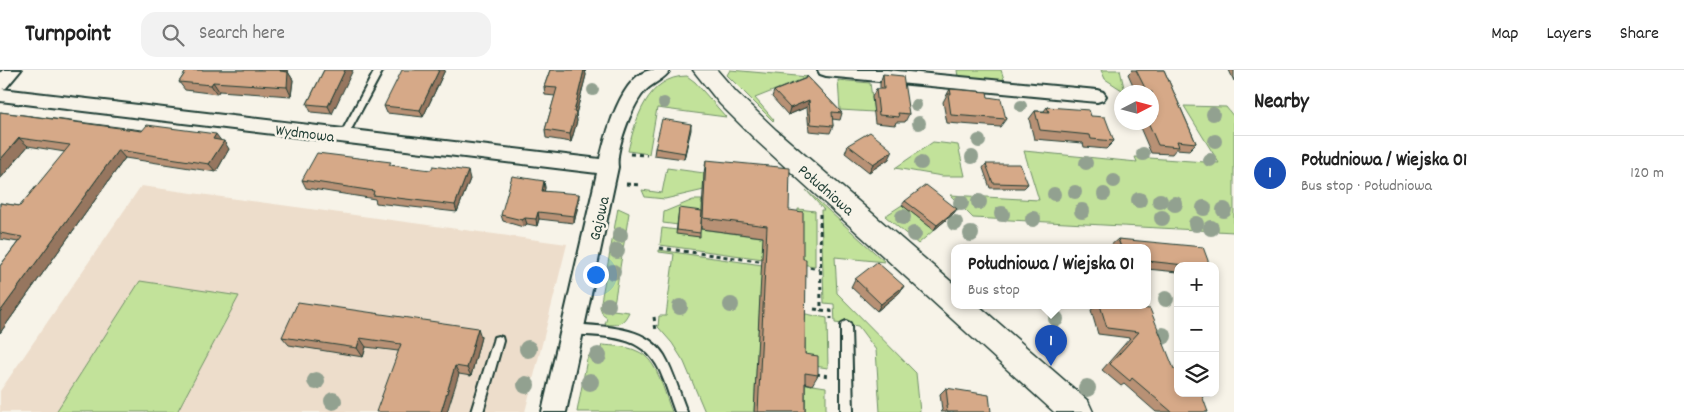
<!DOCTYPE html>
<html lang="en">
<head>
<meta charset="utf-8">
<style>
	body { margin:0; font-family:Dekko,sans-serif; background:#f2f2f2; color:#222 }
	.controls { position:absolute; right:15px; bottom:15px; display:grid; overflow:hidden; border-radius:10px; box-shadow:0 2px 8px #0003 }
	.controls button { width:45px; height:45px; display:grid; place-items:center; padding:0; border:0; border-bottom:1px solid #e0e0e0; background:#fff; color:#222; font:25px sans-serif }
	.compass { position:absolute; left:1114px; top:15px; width:45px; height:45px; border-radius:50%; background:#fff; box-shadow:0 2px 8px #0003; rotate:84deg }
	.you { position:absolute; left:595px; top:204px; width:18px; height:18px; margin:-12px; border:4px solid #fff; border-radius:50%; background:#1a73e8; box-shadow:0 0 0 8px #1a73e833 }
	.badge { display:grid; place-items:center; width:32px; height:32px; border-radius:50%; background:#7c3aed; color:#fff; font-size:16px; font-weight:700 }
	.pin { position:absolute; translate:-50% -41px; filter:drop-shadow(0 1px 2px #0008) }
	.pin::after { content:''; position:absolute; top:26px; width:18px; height:15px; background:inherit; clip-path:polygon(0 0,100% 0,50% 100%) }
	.popup { position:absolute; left:951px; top:174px; width:200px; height:65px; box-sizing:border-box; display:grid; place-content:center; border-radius:10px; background:#fff; filter:drop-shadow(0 1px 4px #0005); font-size:16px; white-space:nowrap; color:#767676 }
	.popup b { font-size:19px; color:#222 }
	.popup::after { content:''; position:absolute; left:50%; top:100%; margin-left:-10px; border:10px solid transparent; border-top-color:#fff }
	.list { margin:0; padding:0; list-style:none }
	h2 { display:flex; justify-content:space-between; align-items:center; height:65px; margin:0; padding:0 20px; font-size:21px }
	h2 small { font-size:16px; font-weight:400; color:#767676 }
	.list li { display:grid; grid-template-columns:32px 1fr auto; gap:15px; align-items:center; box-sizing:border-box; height:75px; padding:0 20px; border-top:1px solid #e0e0e0 }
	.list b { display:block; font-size:19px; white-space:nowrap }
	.list p { margin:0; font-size:16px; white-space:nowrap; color:#767676 }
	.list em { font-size:16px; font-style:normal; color:#767676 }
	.icon { flex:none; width:28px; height:28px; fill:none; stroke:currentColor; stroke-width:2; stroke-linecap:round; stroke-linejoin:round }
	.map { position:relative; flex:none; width:1234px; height:342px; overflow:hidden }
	header { display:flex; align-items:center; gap:30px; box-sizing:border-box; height:70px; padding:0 25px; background:#fff; border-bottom:1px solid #e0e0e0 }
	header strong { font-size:24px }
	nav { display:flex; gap:28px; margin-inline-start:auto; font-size:18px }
	.search { width:350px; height:45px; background:#f2f2f2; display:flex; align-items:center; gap:12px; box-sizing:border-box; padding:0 18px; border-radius:15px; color:#767676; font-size:19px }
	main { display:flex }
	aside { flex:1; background:#fff }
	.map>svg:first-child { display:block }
</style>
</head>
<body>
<header>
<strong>Turnpoint</strong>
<div class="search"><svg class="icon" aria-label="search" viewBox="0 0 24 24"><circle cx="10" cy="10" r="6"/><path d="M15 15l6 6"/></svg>Search here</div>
<nav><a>Map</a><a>Layers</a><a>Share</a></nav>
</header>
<main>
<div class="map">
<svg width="1234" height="342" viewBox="0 0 1234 342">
	<rect width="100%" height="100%" fill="#f7f3e8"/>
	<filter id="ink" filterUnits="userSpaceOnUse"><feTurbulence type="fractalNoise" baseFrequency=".02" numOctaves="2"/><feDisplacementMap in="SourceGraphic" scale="10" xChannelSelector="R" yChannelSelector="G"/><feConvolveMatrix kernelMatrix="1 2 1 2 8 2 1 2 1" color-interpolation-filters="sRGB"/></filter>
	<g filter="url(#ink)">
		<path fill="#edddcb" d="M 141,116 L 567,174 L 525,342 L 0,342 L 0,321 Z"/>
		<path fill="#c2e29a" stroke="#709067" d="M 730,0 L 808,7 L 755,28 L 774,50 L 773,51 L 727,5 Z
			M 957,0 L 1001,0 L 1005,12 L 958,7 Z
			M 1101,0 L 1120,0 L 1125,22 L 1105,9 Z
			M 687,6 L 695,12 L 726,47 L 657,38 L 649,84 L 628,81 C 635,51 647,6 687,6 Z
			M 838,10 L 870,13 L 874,42 L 840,40 Z
			M 1184,36 L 1226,37 L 1234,47 L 1234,162 L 973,148 L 950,125 L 1039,130 L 1024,81 L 1137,92 L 1135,87 L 1219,93 Z
			M 933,72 L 958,75 L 965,106 L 942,106 L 895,98 Z
			M 667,98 L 704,103 L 704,120 L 665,129 L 645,127 L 642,120 L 662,123 Z
			M 806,120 L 885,192 L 835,187 L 837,223 L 916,303 L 920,342 L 880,342 L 876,280 L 858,256 L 835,253 L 834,234 L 824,233 L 821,140 L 824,140 Z
			M 693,130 L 702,130 L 701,133 L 706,135 L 702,142 L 700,159 L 798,172 L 798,139 L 815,141 L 815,196 L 660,175 L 662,158 L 677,160 L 678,155 L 663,153 L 664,142 Z
			M 902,135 L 934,160 L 918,174 L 885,146 Z
			M 618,138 L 629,143 L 613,240 L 629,242 C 624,253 617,257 605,254 L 607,248 L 603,245 L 600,237 Z
			M 659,180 L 762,195 L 754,342 L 705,342 L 684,292 L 672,273 L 658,257 L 659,246 L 666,246 L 674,184 L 659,182 Z
			M 140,211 L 239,226 L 177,342 L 56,342 Z
			M 801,243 L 827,248 L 828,298 L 800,294 Z
			M 602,275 C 613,276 627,276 637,281 C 658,289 664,323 672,342 L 577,342 L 587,289 L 590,284 L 600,281 Z
			M 800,313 L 826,317 L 826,342 L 799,342 Z"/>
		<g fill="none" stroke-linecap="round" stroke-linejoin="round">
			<defs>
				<path id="lane" d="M 375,0 L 383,0 L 346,69 L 340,69 L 339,67 Z
					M 846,251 L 850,253 L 851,256 L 853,342 L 841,342 L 841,256 L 842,253 Z
					M 572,254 C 603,257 645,255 664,285 C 674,302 679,323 687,342 L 675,342 C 670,329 666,314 660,301 C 643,264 607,267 572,264 L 568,262 L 567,259 L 568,256 Z
					M 498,266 L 502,267 L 503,271 L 483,342 L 471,342 L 493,271 L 494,267 Z"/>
				<path id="street" d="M 3,0 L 21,0 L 6,18 L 2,19 L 600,89 C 606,65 621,5 651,0 C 657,0 664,0 670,0 C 665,9 653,13 646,20 C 633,32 615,80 618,97 L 566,342 L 542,342 L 597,103 L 0,31 L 0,3 Z
					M 818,0 L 887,0 L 1097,20 L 1103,22 L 1106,26 L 1103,30 L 1097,32 L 826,6 L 820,4 Z"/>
				<path id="secondary" d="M 693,0 L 717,0 L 736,22 L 776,60 L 955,215 L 955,235 L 978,235 L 1088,331 L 1093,342 L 1054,342 L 758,72 L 720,34 Z"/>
			</defs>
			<use href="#lane" stroke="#1f3d34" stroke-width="4"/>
			<use href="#street" stroke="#1f3d34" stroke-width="4"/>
			<use href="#secondary" stroke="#1f3d34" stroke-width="3"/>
			<path stroke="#1f3d34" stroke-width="3" stroke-dasharray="4 4" stroke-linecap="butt" d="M 630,84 L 647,85
				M 626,114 L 642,115
				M 820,144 L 821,240 L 831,241 L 831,249
				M 660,178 L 766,192
				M 802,196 L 820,199
				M 814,239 L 821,240
				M 654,247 L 656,261
				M 816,304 L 829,306"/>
			<use href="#lane" fill="#f7f3e8" fill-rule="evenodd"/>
			<use href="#street" fill="#f7f3e8" fill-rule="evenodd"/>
			<use href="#secondary" fill="#f7f3e8" fill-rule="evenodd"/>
		</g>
		<g fill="#92a190">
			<circle cx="593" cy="20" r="6"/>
			<circle cx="664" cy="33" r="6"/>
			<circle cx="916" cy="35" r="6"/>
			<circle cx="1021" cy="36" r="6"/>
			<circle cx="1213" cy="44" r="7"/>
			<circle cx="919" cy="53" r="7"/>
			<circle cx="979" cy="71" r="7"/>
			<circle cx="1215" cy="71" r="7"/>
			<circle cx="1143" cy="84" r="7"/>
			<circle cx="972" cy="87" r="7"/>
			<circle cx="1210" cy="90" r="7"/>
			<circle cx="921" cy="93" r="7"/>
			<circle cx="1086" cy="93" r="7"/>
			<circle cx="1114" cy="111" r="7"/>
			<circle cx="1075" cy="122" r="7"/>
			<circle cx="1054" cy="124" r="7"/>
			<circle cx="1104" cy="124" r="7"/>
			<circle cx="1139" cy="130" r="8"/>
			<circle cx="1160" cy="131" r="8"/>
			<circle cx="979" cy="132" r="8"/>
			<circle cx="961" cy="133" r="8"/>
			<circle cx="1175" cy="134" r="8"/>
			<circle cx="1204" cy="138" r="8"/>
			<circle cx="1224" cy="140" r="8"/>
			<circle cx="1082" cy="141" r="8"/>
			<circle cx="1002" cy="144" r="8"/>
			<circle cx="903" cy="147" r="8"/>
			<circle cx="1162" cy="148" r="8"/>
			<circle cx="1033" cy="149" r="8"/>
			<circle cx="955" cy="153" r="8"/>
			<circle cx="1196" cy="154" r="8"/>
			<circle cx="1211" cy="158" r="8"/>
			<circle cx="914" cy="164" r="8"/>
			<circle cx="971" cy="164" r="8"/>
			<circle cx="620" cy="165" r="8"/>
			<circle cx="617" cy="181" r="8"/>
			<circle cx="613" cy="202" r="8"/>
			<circle cx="1166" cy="229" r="8"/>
			<circle cx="608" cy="235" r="8"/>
			<circle cx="731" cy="235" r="8"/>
			<circle cx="680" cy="237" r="8"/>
			<circle cx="1056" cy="249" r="8"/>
			<circle cx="1163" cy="266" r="9"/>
			<circle cx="528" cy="279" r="9"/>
			<circle cx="598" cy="286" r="9"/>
			<circle cx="316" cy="311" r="9"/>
			<circle cx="590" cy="312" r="9"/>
			<circle cx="526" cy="315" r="9"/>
			<circle cx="1087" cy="318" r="9"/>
			<circle cx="333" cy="331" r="9"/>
		</g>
		<path fill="#b89175" stroke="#1f3d34" d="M 187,0 L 288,0 L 288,2 L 293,10 L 291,26 L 219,21 L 217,24 L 185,20 L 179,12 Z
			M 324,0 L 332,44 L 311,42 L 307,34 Z
			M 445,0 L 423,47 L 387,43 L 384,36 Z
			M 550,0 L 585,0 L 586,5 L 576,44 L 577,51 L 571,72 L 546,68 L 545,60 L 555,26 L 545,25 L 544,17 Z
			M 1132,0 L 1164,0 L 1196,73 L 1189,80 L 1176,79 L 1172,84 L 1151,83 L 1138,53 L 1139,52 L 1152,52 L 1152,22 L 1136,22 L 1128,4 Z
			M 1229,0 L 1234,0 L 1234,11 Z
			M 883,4 L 909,44 L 905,52 L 896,52 L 895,55 L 875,53 L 872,27 L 876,19 L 880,19 L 880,13 Z
			M 807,6 L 842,43 L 840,50 L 832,49 L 833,56 L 830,63 L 809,61 L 807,37 L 788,45 L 772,27 L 774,21 L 807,8 Z
			M 950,19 L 988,27 L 1006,49 L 1000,57 L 947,53 L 943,32 Z
			M 1047,37 L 1091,46 L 1114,71 L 1106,79 L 1084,77 L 1083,73 L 1034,69 L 1029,49 L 1035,41 L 1044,41 Z
			M 0,42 L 220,70 L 229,79 L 216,102 L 125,88 L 0,263 L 0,196 L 18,172 L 0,169 L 0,133 L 20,136 L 65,82 L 28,76 L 0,109 Z
			M 691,54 L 684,89 L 654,85 L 655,78 Z
			M 848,75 L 889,89 L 869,102 L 845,83 Z
			M 706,90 L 789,140 L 803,189 L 805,284 L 818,305 L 812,315 L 805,313 L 805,342 L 754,342 L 763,167 L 701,159 L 704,103 Z
			M 986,94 L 1028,114 L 1024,118 L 990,118 L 983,98 Z
			M 392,95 L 470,109 L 457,142 L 376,133 L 375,129 L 306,118 L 302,110 Z
			M 544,111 L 545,118 L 544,121 L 579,131 L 574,153 L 539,149 L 537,156 L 527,154 L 523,157 L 503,151 L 501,145 Z
			M 905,131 L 954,143 L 934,160 L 902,135 Z
			M 679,138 L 700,163 L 700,167 L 676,164 Z
			M 1118,169 L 1121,177 L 1110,177 L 1110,176 Z
			M 1147,177 L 1210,196 L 1178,196 L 1178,202 L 1147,199 Z
			M 855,209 L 904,216 L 899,223 L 877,241 L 851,217 Z
			M 1097,235 L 1112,235 L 1174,299 L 1208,342 L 1156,342 L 1124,314 L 1121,316 L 1102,300 L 1130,268 L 1098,264 L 1091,240 Z
			M 282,267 L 481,267 L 471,306 L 459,304 L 398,281 L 366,277 L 363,287 L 289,275 Z
			M 946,318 L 991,342 L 940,342 L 942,340 L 940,324 Z"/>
		<path fill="#96765f" stroke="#1f3d34" d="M 280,0 L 288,0 L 289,1 L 288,2 L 293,10 L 291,26 L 287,17 L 280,1 Z
			M 345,0 L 353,0 L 332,44 L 328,36 Z
			M 439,0 L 445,0 L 423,47 L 420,40 Z
			M 584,0 L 585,0 L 586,5 L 576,44 L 577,51 L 571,72 L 570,64 L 574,42 Z
			M 213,12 L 219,21 L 217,24 L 211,15 Z
			M 809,30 L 807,37 L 788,45 L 790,38 Z
			M 691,54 L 691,60 L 684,89 L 685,83 Z
			M 216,64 L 222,72 L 213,69 Z
			M 19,68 L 28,76 L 0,109 L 0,90 Z
			M 224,71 L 229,79 L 216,102 L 209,94 Z
			M 118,80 L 125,88 L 0,263 L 0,242 Z
			M 893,81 L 889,89 L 869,102 L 873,94 Z
			M 468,101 L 470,109 L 457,142 L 455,135 Z
			M 544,111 L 545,118 L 543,128 L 542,121 Z
			M 579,124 L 579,131 L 574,153 L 574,146 Z
			M 957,139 L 954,143 L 934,160 L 937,155 Z
			M 538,142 L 539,149 L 537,156 L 536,149 Z
			M 525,148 L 527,154 L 523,157 L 522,150 Z
			M 904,216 L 899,223 L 877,241 L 881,234 Z
			M 478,258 L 481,267 L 471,306 L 467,298 Z
			M 360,268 L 366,277 L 363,287 L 357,278 Z
			M 455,296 L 459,304 L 447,342 L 441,342 Z"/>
		<path fill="#d6a988" stroke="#1f3d34" d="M 187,0 L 280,0 L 280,1 L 288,2 L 287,17 L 213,12 L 211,15 L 179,12 Z
			M 324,0 L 345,0 L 328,36 L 307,34 Z
			M 402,0 L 439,0 L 420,40 L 384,36 Z
			M 550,0 L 584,0 L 574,42 L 576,43 L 570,64 L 545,60 L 557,18 L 544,17 Z
			M 1136,0 L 1164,0 L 1196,73 L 1177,71 L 1179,77 L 1158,75 L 1148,52 L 1152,52 L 1152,46 L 1158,46 L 1152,32 L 1152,22 L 1147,22 Z
			M 883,4 L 903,6 L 909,44 L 898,43 L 899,47 L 879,45 L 876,19 L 884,19 Z
			M 807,6 L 842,43 L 832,42 L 833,56 L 811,54 L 809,30 L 790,38 L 774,21 L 807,8 Z
			M 950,19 L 987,22 L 988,27 L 1001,29 L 1006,49 L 951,45 L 948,24 L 951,24 Z
			M 1047,37 L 1089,40 L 1091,46 L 1105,47 L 1114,71 L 1091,69 L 1090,65 L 1040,60 L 1035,41 L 1049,42 Z
			M 0,42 L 142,61 L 147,55 L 216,64 L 213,69 L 224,71 L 209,94 L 118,80 L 0,242 L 0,196 L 22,167 L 0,163 L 0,133 L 20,136 L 70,75 L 19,68 L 0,90 Z
			M 662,49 L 691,54 L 685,83 L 655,78 Z
			M 870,62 L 893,81 L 873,94 L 848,75 Z
			M 317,83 L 391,92 L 389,95 L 431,100 L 433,96 L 468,101 L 455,135 L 373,125 L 374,121 L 302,110 Z
			M 706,90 L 790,98 L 789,140 L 803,142 L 803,189 L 806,189 L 805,284 L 818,286 L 818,305 L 805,303 L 805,342 L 758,342 L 767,156 L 703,148 Z
			M 986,94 L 1020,94 L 1028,114 L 993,113 Z
			M 512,106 L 544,111 L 542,121 L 579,124 L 574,146 L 538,142 L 536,149 L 525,148 L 522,150 L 501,145 Z
			M 926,115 L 957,139 L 937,155 L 905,131 Z
			M 679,138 L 702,141 L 700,163 L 677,160 Z
			M 1118,169 L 1203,177 L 1210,196 L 1194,196 L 1147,191 L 1147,177 L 1121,177 Z
			M 877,192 L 904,216 L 881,234 L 855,209 Z
			M 298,232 L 478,258 L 467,298 L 455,296 L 441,342 L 376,342 L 401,274 L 360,268 L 357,278 L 282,267 Z
			M 1100,235 L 1112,235 L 1150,239 L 1174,299 L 1178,299 L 1178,323 L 1201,323 L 1208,342 L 1172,342 L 1132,308 L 1130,311 L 1110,294 L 1139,262 L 1107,258 Z
			M 946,318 L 989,325 L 991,342 L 947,342 L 946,336 L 948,336 Z"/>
	</g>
	<g text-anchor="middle" stroke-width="5" stroke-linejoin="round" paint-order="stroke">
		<g font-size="16" fill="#1f3d34" stroke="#f7f3e8">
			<text transform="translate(305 62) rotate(7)" y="6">Wydmowa</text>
			<text transform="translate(827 119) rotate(41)" y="6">Południowa</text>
			<text transform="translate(598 148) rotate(-77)" y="6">Gajowa</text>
		</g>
	</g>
</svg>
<div class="controls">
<button>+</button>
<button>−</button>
<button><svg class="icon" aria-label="layers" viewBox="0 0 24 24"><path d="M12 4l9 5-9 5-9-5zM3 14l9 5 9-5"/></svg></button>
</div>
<svg class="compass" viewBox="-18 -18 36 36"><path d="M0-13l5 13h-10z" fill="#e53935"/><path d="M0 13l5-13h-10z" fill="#767676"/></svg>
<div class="you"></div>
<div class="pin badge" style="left:1051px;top:296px;background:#1a4fb4">1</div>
<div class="popup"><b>Południowa / Wiejska 01</b>Bus stop</div>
</div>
<aside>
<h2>Nearby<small></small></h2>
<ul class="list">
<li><span class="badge" style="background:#1a4fb4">1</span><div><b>Południowa / Wiejska 01</b><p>Bus stop · Południowa</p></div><em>120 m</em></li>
</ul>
</aside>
</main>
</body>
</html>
